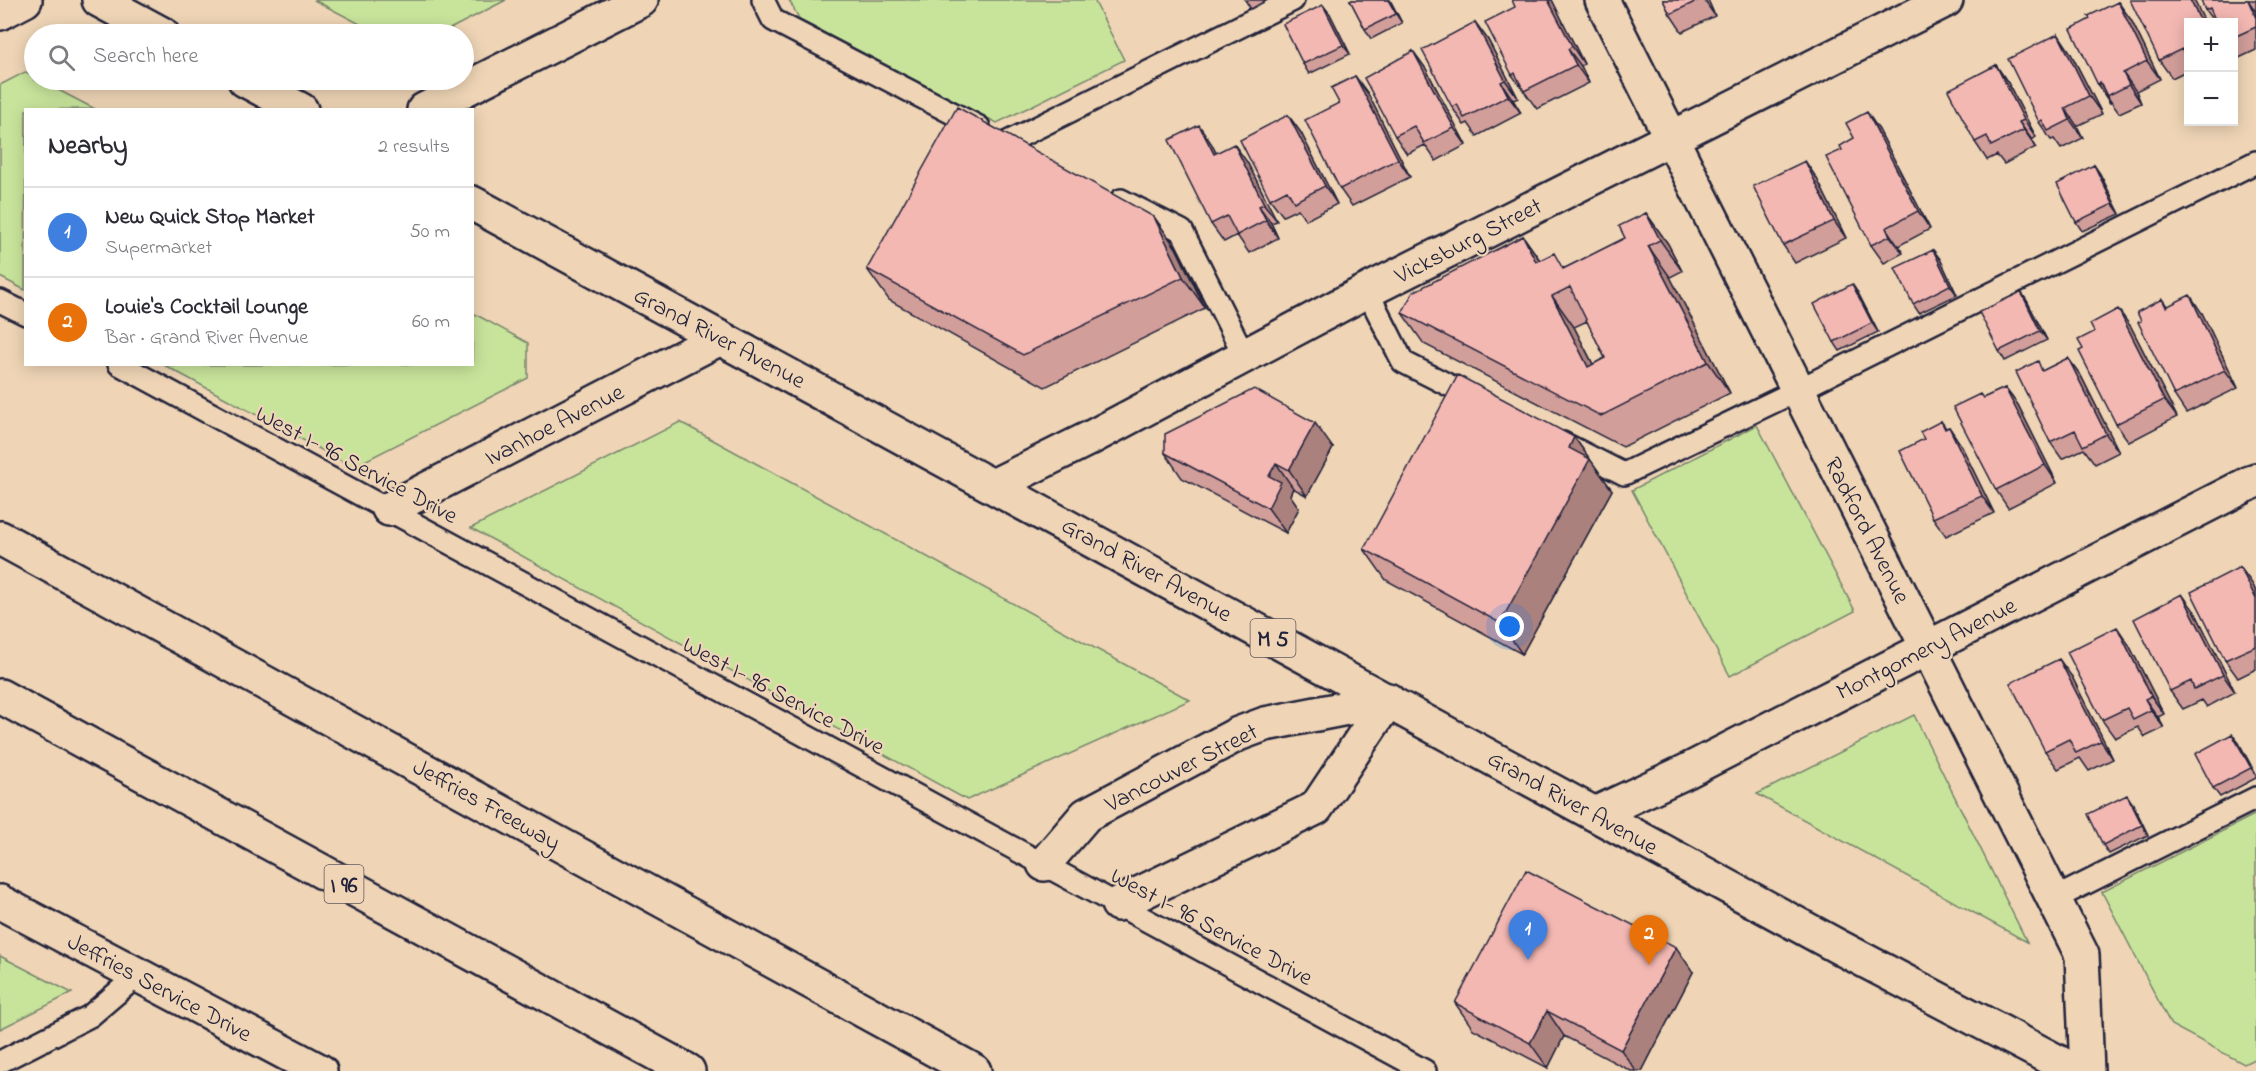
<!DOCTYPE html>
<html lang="en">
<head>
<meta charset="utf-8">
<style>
	body { margin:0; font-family:"Indie Flower",sans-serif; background:#f2f2f3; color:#2b2b33 }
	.controls { position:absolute; right:18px; top:18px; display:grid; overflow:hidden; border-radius:0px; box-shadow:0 3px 15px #0003 }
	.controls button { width:54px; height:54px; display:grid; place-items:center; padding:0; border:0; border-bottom:2px solid #e1e1e2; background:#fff; color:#2b2b33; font:30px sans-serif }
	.you { position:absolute; left:1510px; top:627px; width:21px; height:21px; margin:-15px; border:4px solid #fff; border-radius:50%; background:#1a73e8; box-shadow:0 0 0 9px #1a73e833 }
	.badge { display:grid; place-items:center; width:39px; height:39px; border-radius:50%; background:#d93025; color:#fff; font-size:20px; font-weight:700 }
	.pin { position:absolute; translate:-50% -50px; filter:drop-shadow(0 2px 3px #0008) }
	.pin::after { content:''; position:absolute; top:32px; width:21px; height:18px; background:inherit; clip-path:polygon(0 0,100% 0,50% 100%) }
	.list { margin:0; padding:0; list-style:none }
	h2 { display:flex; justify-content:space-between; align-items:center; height:78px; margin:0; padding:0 24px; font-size:26px }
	h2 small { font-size:20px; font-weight:400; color:#7c7c81 }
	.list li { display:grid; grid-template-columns:39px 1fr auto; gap:18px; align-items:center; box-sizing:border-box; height:90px; padding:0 24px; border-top:2px solid #e1e1e2 }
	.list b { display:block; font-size:22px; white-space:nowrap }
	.list p { margin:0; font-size:20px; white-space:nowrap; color:#7c7c81 }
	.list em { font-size:20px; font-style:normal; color:#7c7c81 }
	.icon { flex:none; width:33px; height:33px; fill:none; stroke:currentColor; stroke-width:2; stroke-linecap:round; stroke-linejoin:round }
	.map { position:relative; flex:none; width:2256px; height:1071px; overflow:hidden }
	.search { position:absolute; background:#fff; box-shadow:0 3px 15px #0003; left:24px; top:24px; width:450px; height:66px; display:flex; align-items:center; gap:15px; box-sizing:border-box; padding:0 21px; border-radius:33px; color:#7c7c81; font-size:22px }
	.panel { position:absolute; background:#fff; box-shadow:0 3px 15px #0003; left:24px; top:108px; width:450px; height:258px; border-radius:0px }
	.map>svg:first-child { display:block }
</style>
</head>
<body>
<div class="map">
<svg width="2256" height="1071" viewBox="0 0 2256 1071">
	<rect width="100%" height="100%" fill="#efd5b6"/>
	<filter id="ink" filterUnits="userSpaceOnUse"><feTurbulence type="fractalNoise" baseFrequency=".0167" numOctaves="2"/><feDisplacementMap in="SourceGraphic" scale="12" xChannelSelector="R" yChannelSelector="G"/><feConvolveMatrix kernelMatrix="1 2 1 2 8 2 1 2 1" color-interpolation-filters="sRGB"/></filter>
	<g filter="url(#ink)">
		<path fill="#c8e49b" stroke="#75836b" stroke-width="1.5" d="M 314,0 L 506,0 L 440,34 L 379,34 Z
			M 789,0 L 1094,0 L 1124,60 L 997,123 L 800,20 Z
			M 25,72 L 34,77 L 34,80 L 39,80 L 95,109 L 26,110 L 25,290 L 0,277 L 0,85 Z
			M 473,313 L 528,343 L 528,378 L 353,467 L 164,365 L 472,364 Z
			M 680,422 L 1190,700 L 967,800 L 471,528 Z
			M 1757,425 L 1855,611 L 1730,676 L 1632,490 Z
			M 1914,715 L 2027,942 L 1757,794 Z
			M 2256,814 L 2256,1058 L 2244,1064 L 2171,1025 L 2102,892 Z
			M 0,956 L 72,993 L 0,1029 Z"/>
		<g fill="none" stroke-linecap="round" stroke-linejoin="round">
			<defs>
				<path id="service" d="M 763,0 L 773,20 L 979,127
					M 1008,142 L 1293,0
					M 1121,200 L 1182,231 L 1244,355
					M 1367,291 L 1403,362 L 1476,399
					M 0,301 L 26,314
					M 119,364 L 1425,1071
					M 1563,443 L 1624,474 L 1798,390 L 2256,162
					M 2054,899 L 2256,798
					M 0,1062 L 90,1016 L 138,975"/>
				<path id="minor" d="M 1602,0 L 2082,955 L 2087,1071
					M 0,13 L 25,0
					M 424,110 L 641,0
					M 993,486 L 1092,437 L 1361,294 L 1946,0
					M 389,509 L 720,338
					M 1595,814 L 1687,771 L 2256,480
					M 1044,864 L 1086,815 L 1238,734 L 1265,724 L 1388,700 L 1316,808 L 1118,904"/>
				<path id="tertiary" d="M 0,902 L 320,1071"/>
				<path id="primary" d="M 99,0 L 162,34
					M 245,80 L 301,110
					M 472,203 L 1837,946 L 2075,1071"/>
				<path id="motorway" d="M 0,538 L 974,1071
					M 0,696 L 688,1071"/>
			</defs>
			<use href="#service" stroke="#22223b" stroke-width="26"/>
			<use href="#minor" stroke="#22223b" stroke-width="38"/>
			<use href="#tertiary" stroke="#22223b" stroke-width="38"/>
			<use href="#primary" stroke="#22223b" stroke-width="38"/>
			<use href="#motorway" stroke="#22223b" stroke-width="38"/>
			<use href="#service" stroke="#efd5b6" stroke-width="21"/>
			<use href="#minor" stroke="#efd5b6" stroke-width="33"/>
			<use href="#tertiary" stroke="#efd5b6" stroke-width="33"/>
			<use href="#primary" stroke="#efd5b6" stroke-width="33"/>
			<use href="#motorway" stroke="#efd5b6" stroke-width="33"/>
		</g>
		<path fill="#d29e9a" stroke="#22223b" stroke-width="1.5" fill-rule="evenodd" d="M 1245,0 L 1267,0 L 1251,9 Z
			M 1350,0 L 1390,0 L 1402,23 L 1371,39 L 1365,29 Z
			M 1552,0 L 1584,64 L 1581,66 L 1589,83 L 1537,109 L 1512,75 Z
			M 1663,0 L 1708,0 L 1715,16 L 1682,32 L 1670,14 Z
			M 2201,0 L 2256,0 L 2256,50 L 2237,59 L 2234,53 L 2234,22 L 2214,22 L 2205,10 Z
			M 2118,2 L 2131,20 L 2160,79 L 2136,91 L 2141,103 L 2119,113 L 2111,102 L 2110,103 L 2098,85 L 2090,19 Z
			M 1330,14 L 1350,54 L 1309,74 L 1303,64 Z
			M 1475,22 L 1488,40 L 1518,98 L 1513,100 L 1521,113 L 1477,136 L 1468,123 L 1464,125 L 1452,107 Z
			M 2188,22 L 2188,70 L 2172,78 L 2159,60 Z
			M 2058,34 L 2070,52 L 2102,114 L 2077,126 L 2083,138 L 2061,149 L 2054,139 L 2051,140 L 2039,122 Z
			M 1413,51 L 1426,69 L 1466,145 L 1436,161 L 1425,145 L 1407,154 L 1395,136 Z
			M 1996,65 L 2008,83 L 2036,137 L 2032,140 L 2036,147 L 2004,164 L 1997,155 L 1987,160 L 1975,142 Z
			M 1355,76 L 1368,94 L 1410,177 L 1352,206 L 1340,189 L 1339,103 Z
			M 1288,115 L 1301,133 L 1337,204 L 1306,220 L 1298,209 L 1283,216 L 1270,199 Z
			M 1879,130 L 1930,229 L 1898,246 L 1903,253 L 1884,263 L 1871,245 Z
			M 1211,143 L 1216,153 L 1247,162 L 1277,221 L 1271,223 L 1278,238 L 1249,253 L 1237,235 L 1224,242 L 1211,224 Z
			M 1805,161 L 1817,179 L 1846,238 L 1795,263 L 1783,245 Z
			M 2094,165 L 2100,174 L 2120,214 L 2082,231 L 2076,222 Z
			M 1646,213 L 1668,244 L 1682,271 L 1670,277 L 1730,393 L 1623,447 L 1424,344 L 1402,313 L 1523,236 L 1540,260 L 1565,268 L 1625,238 ZM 1587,321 L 1605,358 L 1593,364 L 1574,327 Z
			M 1154,217 L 1176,248 L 1205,308 L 1045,387 L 889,300 L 867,269 Z
			M 1933,250 L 1940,259 L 1957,295 L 1919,313 L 1913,304 Z
			M 2021,292 L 2027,301 L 2047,340 L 2005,361 L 1999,351 Z
			M 1858,293 L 1878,332 L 1840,351 L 1834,342 Z
			M 2162,299 L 2167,306 L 2202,313 L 2238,388 L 2186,413 L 2174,395 L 2141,321 Z
			M 2131,327 L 2177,417 L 2129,442 L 2116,424 Z
			M 2068,358 L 2081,376 L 2119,452 L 2095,464 L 2084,449 L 2062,459 L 2050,442 L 2044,370 Z
			M 2005,388 L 2018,405 L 2057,483 L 2008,508 L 1996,490 L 1983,398 Z
			M 1941,421 L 1946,428 L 1949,427 L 1961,445 L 1994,513 L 1946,536 L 1933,518 L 1924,439 Z
			M 1574,437 L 1612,490 L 1522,654 L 1386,580 L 1364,549 Z
			M 1333,448 L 1307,496 L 1293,488 L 1290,495 L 1299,508 L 1286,533 L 1182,478 L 1165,453 Z
			M 2240,567 L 2253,585 L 2256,592 L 2256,669 L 2238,678 L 2225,660 Z
			M 2195,612 L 2235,692 L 2207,707 L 2202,700 L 2183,709 L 2170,691 Z
			M 2129,645 L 2164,714 L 2158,717 L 2164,728 L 2145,737 L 2138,727 L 2115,738 L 2102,720 Z
			M 2072,677 L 2113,759 L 2089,771 L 2080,758 L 2058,769 L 2045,751 Z
			M 2239,743 L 2256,775 L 2256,778 L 2220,797 L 2213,788 Z
			M 2133,804 L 2148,835 L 2109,854 L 2103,845 Z
			M 1693,972 L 1642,1071 L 1631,1071 L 1564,1036 L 1548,1068 L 1473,1029 L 1455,1003 Z"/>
		<path fill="#ab817d" stroke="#22223b" stroke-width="1.5" d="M 1388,0 L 1390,0 L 1402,23 L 1396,14 Z
			M 1548,0 L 1552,0 L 1584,64 L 1572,46 Z
			M 1704,0 L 1708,0 L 1715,16 Z
			M 2190,0 L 2194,0 L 2205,22 L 2201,22 Z
			M 2248,0 L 2256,12 L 2256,18 Z
			M 2118,2 L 2131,20 L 2160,79 L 2147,61 Z
			M 1323,5 L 1330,14 L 1350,54 L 1343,45 Z
			M 1475,22 L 1488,40 L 1518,98 L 1505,80 Z
			M 2058,34 L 2070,52 L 2102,114 L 2089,96 Z
			M 1568,49 L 1581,66 L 1589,83 L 1576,65 Z
			M 1413,51 L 1426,69 L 1466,145 L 1454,128 Z
			M 1996,65 L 2008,83 L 2036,137 L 2024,120 Z
			M 2123,73 L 2136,91 L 2141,103 L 2129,85 Z
			M 1355,76 L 1368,94 L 1410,177 L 1398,159 Z
			M 1501,82 L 1513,100 L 1521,113 L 1508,96 Z
			M 2100,82 L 2107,96 L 2111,102 L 2110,103 L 2098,85 Z
			M 2065,108 L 2077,126 L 2083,138 L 2070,120 Z
			M 1867,112 L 1879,130 L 1930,229 L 1918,211 Z
			M 1288,115 L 1301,133 L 1337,204 L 1325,186 Z
			M 2019,122 L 2032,140 L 2036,147 L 2024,130 Z
			M 1199,125 L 1211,143 L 1226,172 L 1214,154 Z
			M 1234,144 L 1247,162 L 1277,221 L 1264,204 Z
			M 1805,161 L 1817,179 L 1846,238 L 1834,221 Z
			M 2094,165 L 2100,174 L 2120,214 L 2113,204 Z
			M 1259,206 L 1271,223 L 1278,238 L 1266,220 Z
			M 1646,213 L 1668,244 L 1682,271 L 1660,240 Z
			M 1154,217 L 1176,248 L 1205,308 L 1183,277 Z
			M 1886,228 L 1898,246 L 1903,253 L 1890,236 Z
			M 1523,236 L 1545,268 L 1559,294 L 1536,262 Z
			M 1648,246 L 1670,277 L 1730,393 L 1708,362 Z
			M 1933,250 L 1940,259 L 1957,295 L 1950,285 Z
			M 1852,284 L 1858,293 L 1878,332 L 1872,323 Z
			M 2021,292 L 2027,301 L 2047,340 L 2040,331 Z
			M 2190,295 L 2202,313 L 2238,388 L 2225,370 Z
			M 1552,296 L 1574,327 L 1610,398 L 1588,367 Z
			M 2118,309 L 2131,327 L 2177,417 L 2164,400 Z
			M 2068,358 L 2081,376 L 2119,452 L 2106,434 Z
			M 2005,388 L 2018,405 L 2057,483 L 2045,465 Z
			M 1315,423 L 1333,448 L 1307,496 L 1289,470 Z
			M 1949,427 L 1961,445 L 1994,513 L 1982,496 Z
			M 1574,437 L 1612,490 L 1522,654 L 1500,623 L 1569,448 Z
			M 1276,463 L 1293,488 L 1290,495 L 1299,508 L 1286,533 L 1268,508 L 1269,476 Z
			M 2240,567 L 2253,585 L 2256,592 L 2256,599 Z
			M 2182,594 L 2195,612 L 2235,692 L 2223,675 Z
			M 2117,627 L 2129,645 L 2164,714 L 2151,696 Z
			M 2059,659 L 2072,677 L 2113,759 L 2101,741 Z
			M 2145,699 L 2158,717 L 2164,728 L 2151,710 Z
			M 2232,734 L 2239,743 L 2256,775 L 2251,768 Z
			M 2127,795 L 2133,804 L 2148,835 L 2142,825 Z
			M 1676,947 L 1693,972 L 1642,1071 L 1636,1071 L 1621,1050 Z
			M 1547,1011 L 1564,1036 L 1548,1068 L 1530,1043 Z"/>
		<path fill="#f4b8b3" stroke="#22223b" stroke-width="1.5" fill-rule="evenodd" d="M 1350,0 L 1388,0 L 1396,14 L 1365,29 Z
			M 1512,0 L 1548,0 L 1572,46 L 1568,49 L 1576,65 L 1524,91 L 1515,73 L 1512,75 L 1485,22 L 1515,7 Z
			M 1663,0 L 1699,0 L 1670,14 Z
			M 2130,0 L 2190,0 L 2201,22 L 2188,22 L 2188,55 L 2185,56 L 2182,49 L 2159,60 Z
			M 2201,0 L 2248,0 L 2256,18 L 2256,27 L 2234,37 L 2234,22 L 2216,22 L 2210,8 L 2205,10 Z
			M 2118,2 L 2147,61 L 2123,73 L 2129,85 L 2107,96 L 2100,82 L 2098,85 L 2071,29 L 2090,19 L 2088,16 Z
			M 1323,5 L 1343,45 L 1303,64 L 1283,24 Z
			M 1475,22 L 1505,80 L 1501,82 L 1508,96 L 1464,118 L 1457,104 L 1452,107 L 1422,50 Z
			M 2058,34 L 2089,96 L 2065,108 L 2070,120 L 2048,131 L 2042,120 L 2039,122 L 2008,59 Z
			M 1413,51 L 1454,128 L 1424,143 L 1414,126 L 1395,136 L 1364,78 Z
			M 1996,65 L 2024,120 L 2019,122 L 2024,130 L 1991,146 L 1987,136 L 1975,142 L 1948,90 Z
			M 1355,76 L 1398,159 L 1340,189 L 1305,120 L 1339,103 L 1331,88 Z
			M 957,107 L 1154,217 L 1183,277 L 1023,355 L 867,269 Z
			M 1867,112 L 1918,211 L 1886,228 L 1890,236 L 1871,245 L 1826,157 L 1842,150 L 1840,146 L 1854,138 L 1846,123 Z
			M 1288,115 L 1325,186 L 1294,202 L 1287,190 L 1270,199 L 1240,140 Z
			M 1199,125 L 1214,154 L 1234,144 L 1264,204 L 1259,206 L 1266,220 L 1237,235 L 1227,216 L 1211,224 L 1169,140 Z
			M 1805,161 L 1834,221 L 1783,245 L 1753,186 Z
			M 2094,165 L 2113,204 L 2076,222 L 2057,184 Z
			M 1646,213 L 1660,240 L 1648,246 L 1708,362 L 1601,416 L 1402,313 L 1413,292 L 1523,236 L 1536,262 L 1554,253 L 1563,269 L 1625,238 L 1619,226 ZM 1570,287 L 1605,358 L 1588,367 L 1552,296 Z
			M 1933,250 L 1950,285 L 1913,304 L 1895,268 Z
			M 1852,284 L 1872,323 L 1834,342 L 1814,304 Z
			M 2021,292 L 2040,331 L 1999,351 L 1979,312 Z
			M 2190,295 L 2225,370 L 2174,395 L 2138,322 L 2141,321 L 2137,312 L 2162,299 L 2166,307 Z
			M 2118,309 L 2164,400 L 2116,424 L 2079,351 L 2083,349 L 2078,340 L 2094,332 L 2090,324 Z
			M 2068,358 L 2106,434 L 2083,446 L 2075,430 L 2050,442 L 2016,372 L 2038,361 L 2042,371 Z
			M 1458,375 L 1574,437 L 1569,448 L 1590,459 L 1500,623 L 1364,549 Z
			M 2005,388 L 2045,465 L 1996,490 L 1953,407 L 1980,394 L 1983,398 Z
			M 1254,389 L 1315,423 L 1289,470 L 1276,463 L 1269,476 L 1281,482 L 1268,508 L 1165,453 L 1165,434 Z
			M 1941,421 L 1945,429 L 1949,427 L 1982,496 L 1933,518 L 1900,451 L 1924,439 L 1920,432 Z
			M 2240,567 L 2256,599 L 2256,646 L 2225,660 L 2191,592 Z
			M 2182,594 L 2223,675 L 2194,689 L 2191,681 L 2170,691 L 2134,619 Z
			M 2117,627 L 2151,696 L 2145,699 L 2151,710 L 2133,719 L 2127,708 L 2102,720 L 2067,652 Z
			M 2059,659 L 2101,741 L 2076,753 L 2069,739 L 2045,751 L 2010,683 Z
			M 2232,734 L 2251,768 L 2213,788 L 2195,754 Z
			M 2127,795 L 2142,825 L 2103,845 L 2088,814 Z
			M 1526,870 L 1676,947 L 1621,1050 L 1547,1011 L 1530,1043 L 1455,1003 Z"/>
	</g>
	<g text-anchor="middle" stroke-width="4.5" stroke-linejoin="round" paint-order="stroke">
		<g fill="#efd5b6" stroke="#605860" stroke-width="1.5">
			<rect x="1250.5" y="619" width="45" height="38" rx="4.5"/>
			<rect x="324.5" y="865" width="39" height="38" rx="4.5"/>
		</g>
		<g font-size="22" font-weight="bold" fill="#22223b">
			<text x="1273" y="646">M 5</text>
			<text x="344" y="892">I 96</text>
		</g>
		<g font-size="24" fill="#22223b" stroke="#efd5b6">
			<text transform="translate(1468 240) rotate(-27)" y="8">Vicksburg Street</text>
			<text transform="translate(720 337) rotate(28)" y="8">Grand River Avenue</text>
			<text transform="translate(554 424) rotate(-27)" y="8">Ivanhoe Avenue</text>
			<text transform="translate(357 464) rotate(28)" y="8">West I- 96 Service Drive</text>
			<text transform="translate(1868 530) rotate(63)" y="8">Radford Avenue</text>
			<text transform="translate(1147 569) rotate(29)" y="8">Grand River Avenue</text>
			<text transform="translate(1926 648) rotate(-27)" y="8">Montgomery Avenue</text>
			<text transform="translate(784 695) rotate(28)" y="8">West I- 96 Service Drive</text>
			<text transform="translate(1181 767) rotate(-27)" y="8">Vancouver Street</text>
			<text transform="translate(1573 802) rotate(29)" y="8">Grand River Avenue</text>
			<text transform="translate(487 804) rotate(29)" y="8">Jeffries Freeway</text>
			<text transform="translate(1212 926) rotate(28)" y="8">West I- 96 Service Drive</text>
			<text transform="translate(160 987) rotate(28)" y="8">Jeffries Service Drive</text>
		</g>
	</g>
</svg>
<div class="controls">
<button>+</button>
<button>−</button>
</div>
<div class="you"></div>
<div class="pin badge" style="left:1528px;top:960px;background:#3f7fe0">1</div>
<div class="pin badge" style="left:1649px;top:965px;background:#e8710a">2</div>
<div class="search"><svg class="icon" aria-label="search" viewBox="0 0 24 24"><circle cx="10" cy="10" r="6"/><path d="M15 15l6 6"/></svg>Search here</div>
<section class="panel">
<h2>Nearby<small>2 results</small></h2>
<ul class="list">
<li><span class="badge" style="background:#3f7fe0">1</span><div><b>New Quick Stop Market</b><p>Supermarket</p></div><em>50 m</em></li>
<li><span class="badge" style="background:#e8710a">2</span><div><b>Louie's Cocktail Lounge</b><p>Bar · Grand River Avenue</p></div><em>60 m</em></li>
</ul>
</section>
</div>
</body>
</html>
